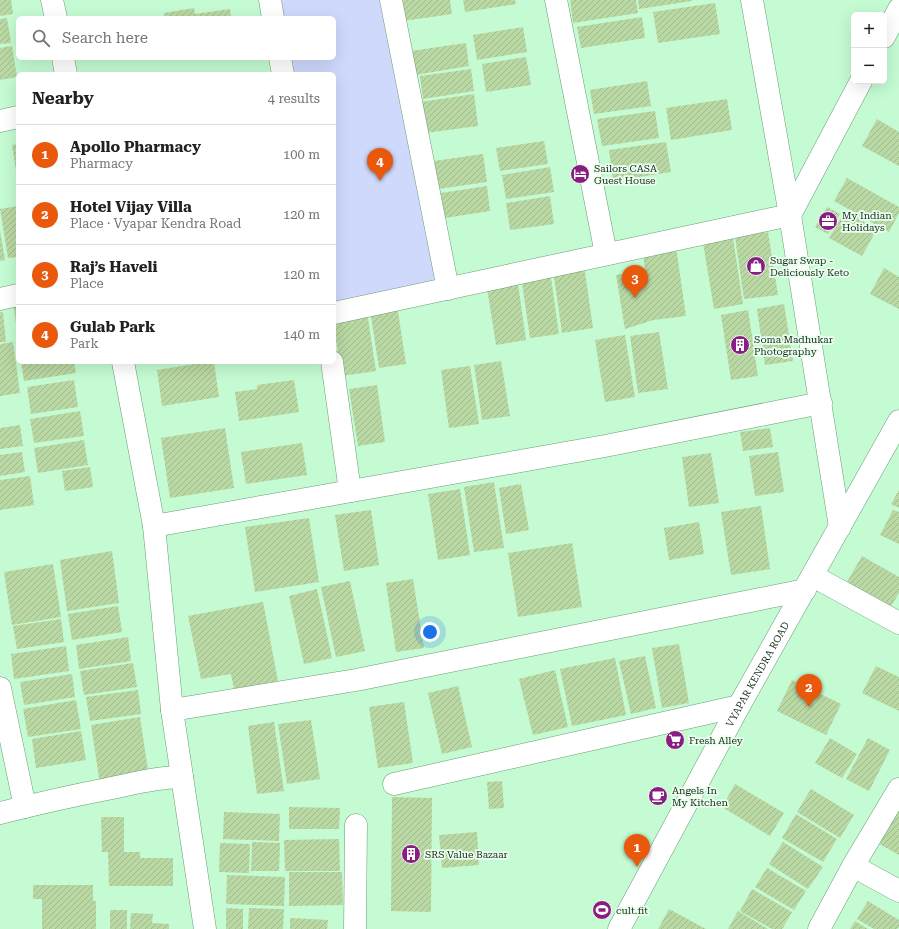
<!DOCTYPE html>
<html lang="en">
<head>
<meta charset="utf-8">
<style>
	body { margin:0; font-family:"Roboto Serif",serif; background:#f6f6f6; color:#202124 }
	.controls { position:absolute; right:12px; top:12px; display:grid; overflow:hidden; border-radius:6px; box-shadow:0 4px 16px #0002 }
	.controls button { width:36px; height:36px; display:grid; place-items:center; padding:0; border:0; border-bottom:1px solid #e0e0e0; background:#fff; color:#202124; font:20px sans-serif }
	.you { position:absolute; left:430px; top:632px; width:14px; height:14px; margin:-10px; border:3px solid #fff; border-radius:50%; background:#1a73e8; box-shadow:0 0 0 6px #1a73e833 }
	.badge { display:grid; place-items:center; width:26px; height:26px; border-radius:50%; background:#ea580c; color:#fff; font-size:13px; font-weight:700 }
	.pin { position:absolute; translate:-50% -33px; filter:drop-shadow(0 1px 2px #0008) }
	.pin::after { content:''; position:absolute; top:21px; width:14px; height:12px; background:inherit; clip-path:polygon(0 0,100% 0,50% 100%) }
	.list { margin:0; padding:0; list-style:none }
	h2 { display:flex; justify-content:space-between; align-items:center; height:52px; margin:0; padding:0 16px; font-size:17px }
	h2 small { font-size:13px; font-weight:400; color:#757577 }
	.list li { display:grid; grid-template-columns:26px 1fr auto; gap:12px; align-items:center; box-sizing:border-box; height:60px; padding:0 16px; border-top:1px solid #e0e0e0 }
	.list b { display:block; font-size:15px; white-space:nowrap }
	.list p { margin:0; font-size:13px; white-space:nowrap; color:#757577 }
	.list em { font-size:13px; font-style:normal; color:#757577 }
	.icon { flex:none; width:22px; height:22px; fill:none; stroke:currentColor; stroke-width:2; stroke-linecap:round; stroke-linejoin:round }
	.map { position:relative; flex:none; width:899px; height:929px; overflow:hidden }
	.search { position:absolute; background:#fff; box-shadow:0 4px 16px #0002; left:16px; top:16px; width:320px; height:44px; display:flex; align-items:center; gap:10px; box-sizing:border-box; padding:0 14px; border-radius:6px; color:#757577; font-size:15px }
	.panel { position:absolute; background:#fff; box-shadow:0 4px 16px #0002; left:16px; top:72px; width:320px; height:292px; border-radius:6px }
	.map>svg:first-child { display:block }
</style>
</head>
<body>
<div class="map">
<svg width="899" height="929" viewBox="0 0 899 929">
	<defs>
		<pattern id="building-hatch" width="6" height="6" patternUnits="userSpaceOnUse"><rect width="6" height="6" fill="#bad8a3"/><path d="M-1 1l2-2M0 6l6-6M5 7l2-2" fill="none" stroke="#9fba8c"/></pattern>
	</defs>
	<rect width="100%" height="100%" fill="#c4fbd2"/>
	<path fill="#cfd9fc" d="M 270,0 L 391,0 L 448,289 L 334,313 L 334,74 L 283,74 L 280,58 L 334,58 L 334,18 L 273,18 Z"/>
	<path fill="url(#building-hatch)" d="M 0,0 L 11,0 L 13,14 L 0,16 Z
		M 400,0 L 450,0 L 452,14 L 403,21 Z
		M 463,0 L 515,0 L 516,4 L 465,12 Z
		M 570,0 L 636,0 L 638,13 L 573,23 Z
		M 638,0 L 692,0 L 692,1 L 639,9 Z
		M 715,3 L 720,34 L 658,43 L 653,12 Z
		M 194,8 L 195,14 L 230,9 L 231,18 L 165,18 L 164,13 Z
		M 642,17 L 645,38 L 581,48 L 577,27 Z
		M 7,18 L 11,43 L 0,44 L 0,19 Z
		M 523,27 L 527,52 L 477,60 L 473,35 Z
		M 466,43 L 469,66 L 415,75 L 411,51 Z
		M 12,46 L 17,77 L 0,80 L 0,48 Z
		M 526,57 L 531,85 L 486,92 L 482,64 Z
		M 471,69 L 474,91 L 423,99 L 420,76 Z
		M 647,81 L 651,106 L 594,114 L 590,90 Z
		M 474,94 L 478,126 L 425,133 L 421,102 Z
		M 727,99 L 732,130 L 671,140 L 666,108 Z
		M 655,111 L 659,138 L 602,146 L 597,119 Z
		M 877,119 L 899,132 L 899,166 L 862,146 Z
		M 544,141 L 548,164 L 500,171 L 496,148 Z
		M 666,142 L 671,172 L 613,181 L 609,150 Z
		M 18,144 L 18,177 L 17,177 L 12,145 Z
		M 483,154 L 487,182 L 438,189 L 434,161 Z
		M 550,167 L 554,192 L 506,199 L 502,175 Z
		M 847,178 L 899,207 L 899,213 L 889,232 L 834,201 Z
		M 487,186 L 490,211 L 445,218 L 441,193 Z
		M 550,196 L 554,224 L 510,230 L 506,203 Z
		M 18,206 L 18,257 L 8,258 L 0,209 Z
		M 827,207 L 840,214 L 828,234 L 815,227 Z
		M 845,211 L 877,229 L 862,256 L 829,238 Z
		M 0,231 L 5,260 L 0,261 Z
		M 768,232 L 778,295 L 744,299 L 735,237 Z
		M 733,238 L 743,304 L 714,309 L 703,243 Z
		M 676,247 L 686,316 L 653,320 L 625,329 L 616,275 L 645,270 L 643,252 Z
		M 584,265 L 593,328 L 562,333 L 553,270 Z
		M 884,268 L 899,277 L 899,309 L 870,294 Z
		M 550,271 L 559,334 L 530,338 L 521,276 Z
		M 517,277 L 526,340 L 496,345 L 486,282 Z
		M 18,302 L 18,330 L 17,330 L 13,303 Z
		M 784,304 L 793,361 L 765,365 L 757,309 Z
		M 397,305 L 406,364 L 379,368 L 370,310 Z
		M 748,310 L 758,376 L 731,380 L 721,315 Z
		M 0,312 L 3,312 L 6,342 L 0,342 Z
		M 367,312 L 376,371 L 342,376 L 334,328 L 334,317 Z
		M 659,332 L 668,389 L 638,393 L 630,336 Z
		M 625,335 L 635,397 L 605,402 L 595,340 Z
		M 13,342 L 20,393 L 0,396 L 0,344 Z
		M 501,361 L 510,416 L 482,420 L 474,365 Z
		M 21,362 L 74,362 L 76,373 L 24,381 Z
		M 207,362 L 214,362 L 219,397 L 162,406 L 157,370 Z
		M 470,366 L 479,424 L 449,428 L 441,370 Z
		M 74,380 L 78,407 L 31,414 L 27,387 Z
		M 294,380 L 299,412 L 239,421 L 235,392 L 257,389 L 257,385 Z
		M 377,385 L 385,442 L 358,446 L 349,389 Z
		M 80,411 L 84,436 L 34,443 L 30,419 Z
		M 20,425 L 23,446 L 0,449 L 0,428 Z
		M 225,428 L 234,488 L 170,498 L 161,438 Z
		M 770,428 L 773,447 L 743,451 L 740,432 Z
		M 84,440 L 88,465 L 38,473 L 34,448 Z
		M 302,443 L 307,475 L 246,484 L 241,452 Z
		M 22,452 L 25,472 L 0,476 L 0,455 Z
		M 778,452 L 784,492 L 755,496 L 749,456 Z
		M 711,453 L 719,503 L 689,507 L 682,457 Z
		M 90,467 L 93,487 L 65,491 L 62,471 Z
		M 30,476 L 34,505 L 0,510 L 0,480 Z
		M 494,482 L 504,548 L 474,552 L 464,487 Z
		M 521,484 L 529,530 L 506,534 L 499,488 Z
		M 460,489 L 470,555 L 438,560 L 428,494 Z
		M 899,490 L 899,508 L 891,504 Z
		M 761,506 L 770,569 L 731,575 L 721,512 Z
		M 371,510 L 379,565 L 344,571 L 335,515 Z
		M 893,510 L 899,512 L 899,544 L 880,535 Z
		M 309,518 L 319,582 L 255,592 L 245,527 Z
		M 699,522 L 704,554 L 669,560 L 664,528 Z
		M 572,543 L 582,607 L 518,617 L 508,553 Z
		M 112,551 L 119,603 L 67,611 L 60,560 Z
		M 862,556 L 899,577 L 899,593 L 891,606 L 847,582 Z
		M 53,564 L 61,617 L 12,625 L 4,572 Z
		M 413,579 L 424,648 L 396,652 L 386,583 Z
		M 350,581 L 365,651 L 336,657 L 321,587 Z
		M 317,589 L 332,658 L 304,664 L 289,596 Z
		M 263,602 L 278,681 L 234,689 L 231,674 L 201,679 L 188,616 Z
		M 118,606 L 122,632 L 72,640 L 68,614 Z
		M 61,619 L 64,642 L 17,649 L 13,626 Z
		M 128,637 L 131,661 L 79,669 L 76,645 Z
		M 679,644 L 689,703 L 662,708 L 652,648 Z
		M 66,646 L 69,671 L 14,679 L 11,654 Z
		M 645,656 L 656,708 L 631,714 L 619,661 Z
		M 615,658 L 626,715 L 572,726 L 560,669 Z
		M 133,663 L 137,687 L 84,695 L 80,671 Z
		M 876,666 L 899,677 L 899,711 L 862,693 Z
		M 555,670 L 568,727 L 533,735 L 519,679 Z
		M 72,674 L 75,697 L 24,705 L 20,682 Z
		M 792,680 L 841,704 L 826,735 L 777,711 Z
		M 458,686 L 472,747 L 442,754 L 428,693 Z
		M 138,690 L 141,714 L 90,721 L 86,697 Z
		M 76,700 L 81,729 L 28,737 L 23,709 Z
		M 404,702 L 413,763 L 378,768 L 369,707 Z
		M 140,717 L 149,777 L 100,784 L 91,725 Z
		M 311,720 L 320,779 L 287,784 L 278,724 Z
		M 274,722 L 284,791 L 257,794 L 248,726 Z
		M 81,731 L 86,760 L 36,768 L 32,739 Z
		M 830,738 L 857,754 L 842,778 L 815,763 Z
		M 868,738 L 890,750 L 869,791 L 846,779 Z
		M 502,781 L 504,808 L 489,809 L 487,782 Z
		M 735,784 L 784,813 L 770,836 L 722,807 Z
		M 811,789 L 854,815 L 840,838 L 797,812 Z
		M 392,797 L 432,798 L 431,912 L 391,911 Z
		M 899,802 L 899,855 L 876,842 Z
		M 289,807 L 340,808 L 339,829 L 289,829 Z
		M 224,812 L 280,814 L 279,841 L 223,839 Z
		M 796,814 L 837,839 L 823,862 L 782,838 Z
		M 101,817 L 124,817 L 124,852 L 140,852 L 140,858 L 173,858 L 173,886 L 109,886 L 108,852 L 102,852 Z
		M 477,832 L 479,865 L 442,868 L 439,835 Z
		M 339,839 L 340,871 L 285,871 L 284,840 Z
		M 252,842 L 280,843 L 279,871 L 251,871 Z
		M 783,842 L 823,867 L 808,889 L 769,864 Z
		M 220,843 L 250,844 L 249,873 L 219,872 Z
		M 767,868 L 806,891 L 794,910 L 755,887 Z
		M 289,872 L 342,872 L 343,905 L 289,906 Z
		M 227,875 L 285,877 L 284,906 L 226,904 Z
		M 33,885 L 93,885 L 93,901 L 96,901 L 96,929 L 42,929 L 42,899 L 33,899 Z
		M 752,889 L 792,912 L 782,929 L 772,929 L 740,911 Z
		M 868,901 L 899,920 L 899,927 L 897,929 L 874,929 L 857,919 Z
		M 226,908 L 243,909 L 243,929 L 226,929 Z
		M 249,908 L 284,909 L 283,929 L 248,929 Z
		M 669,909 L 706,929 L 658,929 Z
		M 110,910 L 127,910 L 127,929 L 110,929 Z
		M 738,911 L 768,929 L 728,929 Z
		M 131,913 L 153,914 L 152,923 L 169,924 L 169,929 L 130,929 Z
		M 290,918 L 328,920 L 327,929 L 290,929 Z
		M 855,921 L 868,929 L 850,929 Z"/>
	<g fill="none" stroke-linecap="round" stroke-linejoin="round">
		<defs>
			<g id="minor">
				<path d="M 52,0 L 56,18"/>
				<path d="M 270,0 L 273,18"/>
				<path d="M 391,0 L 448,289"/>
				<path d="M 556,0 L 606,254"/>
				<path d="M 752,0 L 790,215 L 840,527"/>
				<path d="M 884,37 L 899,9"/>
				<path d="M 63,58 L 66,74"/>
				<path d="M 280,58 L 283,74"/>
				<path d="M 0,121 L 18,117"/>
				<path d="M 0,299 L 18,295"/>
				<path d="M 334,313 L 790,215 L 861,81"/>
				<path d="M 123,362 L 154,526 L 172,710 L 205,929"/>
				<path d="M 332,362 L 350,491"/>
				<path d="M 154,526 L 605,446 L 821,403"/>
				<path d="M 813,576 L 899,623"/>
				<path d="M 0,688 L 25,807"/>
				<path d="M 172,710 L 356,680 L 805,590"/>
				<path d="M 394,784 L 739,706"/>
				<path d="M 0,813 C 36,804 71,796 107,789 C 132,784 157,777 182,777"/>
				<path d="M 853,866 L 899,891"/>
				<path d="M 355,929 L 356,825"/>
				<path id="s1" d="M 619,929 L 739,706 L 899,421"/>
				<path d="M 819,929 L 853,866 L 899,789"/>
			</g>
		</defs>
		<use href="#minor" stroke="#699d77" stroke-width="23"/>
		<use href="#minor" stroke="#fff" stroke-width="22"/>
	</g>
	<defs>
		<symbol id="hotel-disc" viewBox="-11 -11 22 22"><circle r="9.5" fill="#8a1d81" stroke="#eaffee"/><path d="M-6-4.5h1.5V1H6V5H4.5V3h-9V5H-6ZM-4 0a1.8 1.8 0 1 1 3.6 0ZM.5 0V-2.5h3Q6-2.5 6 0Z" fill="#fff"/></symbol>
		<symbol id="office-disc" viewBox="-11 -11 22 22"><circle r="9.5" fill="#8a1d81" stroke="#eaffee"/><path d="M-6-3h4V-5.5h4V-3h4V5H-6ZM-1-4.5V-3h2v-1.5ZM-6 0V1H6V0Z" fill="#fff"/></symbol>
		<symbol id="shop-disc" viewBox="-11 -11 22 22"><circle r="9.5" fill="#8a1d81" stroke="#eaffee"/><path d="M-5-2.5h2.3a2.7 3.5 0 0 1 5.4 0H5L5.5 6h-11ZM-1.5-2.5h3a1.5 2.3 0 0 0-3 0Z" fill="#fff"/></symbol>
		<symbol id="building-disc" viewBox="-11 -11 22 22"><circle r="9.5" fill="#8a1d81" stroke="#eaffee"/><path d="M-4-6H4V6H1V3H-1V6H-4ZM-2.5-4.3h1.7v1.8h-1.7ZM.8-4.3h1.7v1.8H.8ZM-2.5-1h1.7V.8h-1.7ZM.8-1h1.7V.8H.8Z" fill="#fff"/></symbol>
		<symbol id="supermarket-disc" viewBox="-11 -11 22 22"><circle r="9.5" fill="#8a1d81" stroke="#eaffee"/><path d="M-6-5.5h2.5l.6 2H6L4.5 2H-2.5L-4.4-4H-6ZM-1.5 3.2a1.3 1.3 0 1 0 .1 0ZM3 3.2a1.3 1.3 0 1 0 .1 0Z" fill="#fff"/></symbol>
		<symbol id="cafe-disc" viewBox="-11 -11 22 22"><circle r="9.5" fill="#8a1d81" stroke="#eaffee"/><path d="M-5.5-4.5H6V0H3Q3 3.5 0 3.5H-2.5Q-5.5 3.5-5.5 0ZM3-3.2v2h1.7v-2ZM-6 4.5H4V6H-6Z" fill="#fff"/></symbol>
		<symbol id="stadium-disc" viewBox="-11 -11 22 22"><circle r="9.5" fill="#8a1d81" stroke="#eaffee"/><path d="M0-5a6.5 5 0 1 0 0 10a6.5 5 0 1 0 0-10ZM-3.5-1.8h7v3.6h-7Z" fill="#fff"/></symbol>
	</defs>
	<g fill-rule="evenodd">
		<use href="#hotel-disc" x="569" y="163" width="22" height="22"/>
		<use href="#office-disc" x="817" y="210" width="22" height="22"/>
		<use href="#shop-disc" x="745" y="255" width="22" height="22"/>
		<use href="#building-disc" x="729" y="334" width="22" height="22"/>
		<use href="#supermarket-disc" x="664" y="729" width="22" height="22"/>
		<use href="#cafe-disc" x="647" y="785" width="22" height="22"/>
		<use href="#building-disc" x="400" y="843" width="22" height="22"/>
		<use href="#stadium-disc" x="591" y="899" width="22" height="22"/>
	</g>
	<g text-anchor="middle" stroke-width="3.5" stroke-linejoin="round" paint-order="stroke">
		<g font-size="10" fill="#152a1b" stroke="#eaffee" text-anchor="start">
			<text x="594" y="172">Sailors CASA<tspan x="594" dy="12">Guest House</tspan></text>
			<text x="842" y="219">My Indian<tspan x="842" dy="12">Holidays</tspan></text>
			<text x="770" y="264">Sugar Swap -<tspan x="770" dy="12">Deliciously Keto</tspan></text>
			<text x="754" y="343">Soma Madhukar<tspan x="754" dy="12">Photography</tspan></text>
			<text x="689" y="744">Fresh Alley</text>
			<text x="672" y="794">Angels In<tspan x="672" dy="12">My Kitchen</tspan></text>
			<text x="425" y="858">SRS Value Bazaar</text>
			<text x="616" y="914">cult.fit</text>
		</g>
		<g font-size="10" fill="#152a1b" stroke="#eaffee">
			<text dy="4" stroke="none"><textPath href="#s1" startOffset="290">VYAPAR KENDRA ROAD</textPath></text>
		</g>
	</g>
</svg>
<div class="controls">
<button>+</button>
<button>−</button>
</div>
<div class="you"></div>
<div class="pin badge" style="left:637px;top:867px">1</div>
<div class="pin badge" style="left:809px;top:707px">2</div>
<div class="pin badge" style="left:635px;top:298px">3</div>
<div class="pin badge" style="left:380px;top:181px">4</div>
<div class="search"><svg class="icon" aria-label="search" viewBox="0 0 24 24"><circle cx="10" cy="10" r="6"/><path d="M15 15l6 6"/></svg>Search here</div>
<section class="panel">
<h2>Nearby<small>4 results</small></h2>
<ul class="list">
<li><span class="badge">1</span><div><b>Apollo Pharmacy</b><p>Pharmacy</p></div><em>100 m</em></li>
<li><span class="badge">2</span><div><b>Hotel Vijay Villa</b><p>Place · Vyapar Kendra Road</p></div><em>120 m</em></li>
<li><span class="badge">3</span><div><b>Raj’s Haveli</b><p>Place</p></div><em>120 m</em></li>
<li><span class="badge">4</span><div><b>Gulab Park</b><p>Park</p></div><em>140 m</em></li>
</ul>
</section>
</div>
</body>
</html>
